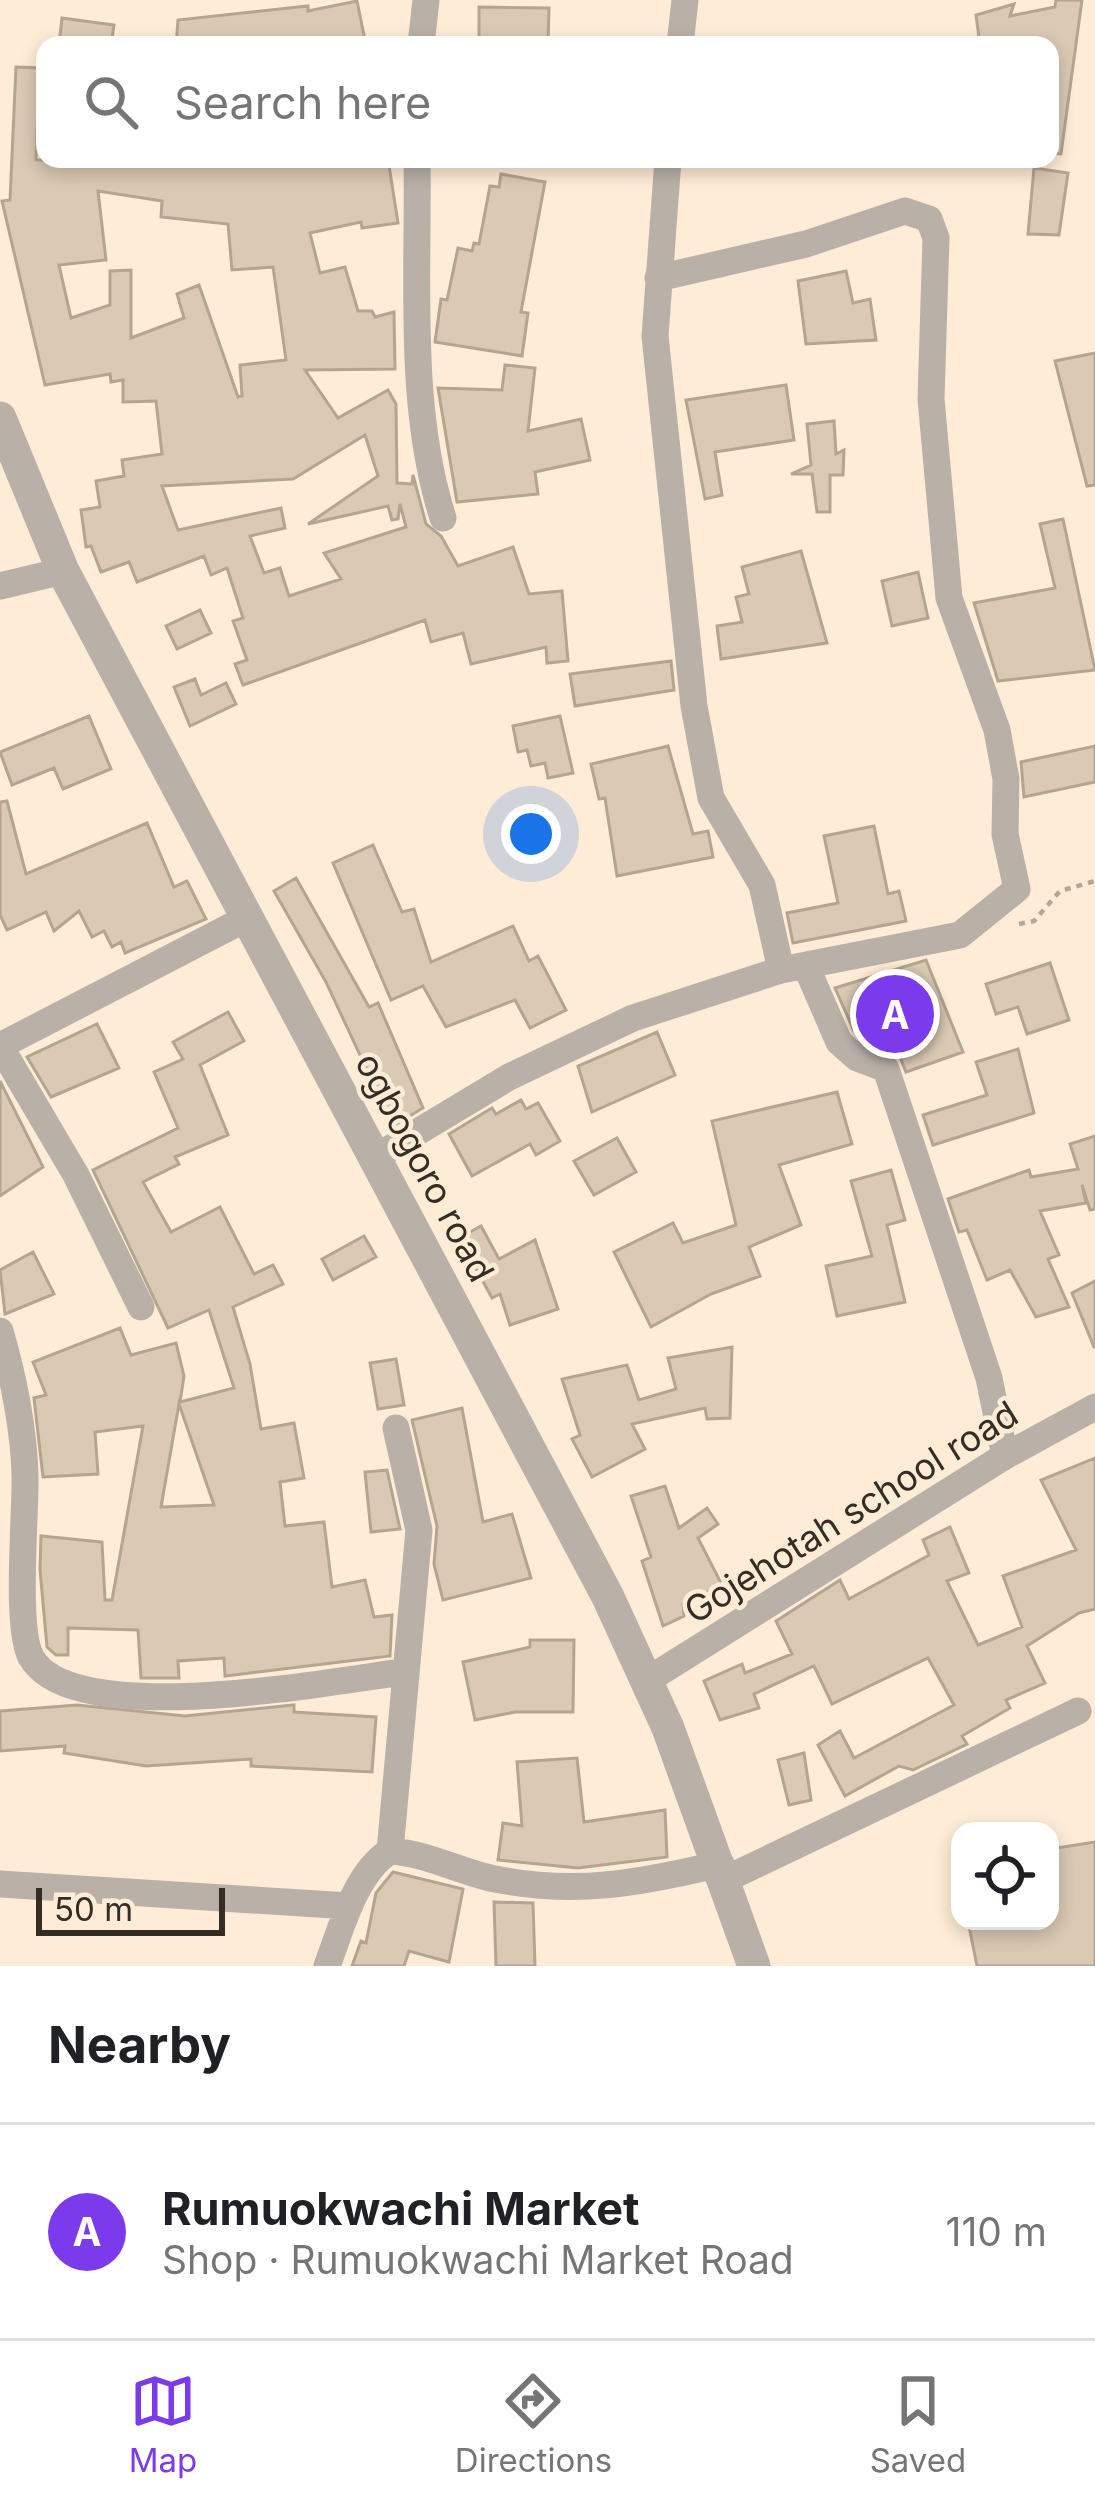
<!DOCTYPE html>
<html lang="en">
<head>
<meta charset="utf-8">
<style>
	body { margin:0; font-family:Inter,sans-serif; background:#f2f2f2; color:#202124 }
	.controls { position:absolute; right:36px; bottom:36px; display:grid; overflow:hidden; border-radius:24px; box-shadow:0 6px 18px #0003 }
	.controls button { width:108px; height:108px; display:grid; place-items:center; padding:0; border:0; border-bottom:3px solid #e0e0e0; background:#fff; color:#202124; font:60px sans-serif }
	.scale { position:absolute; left:36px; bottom:30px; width:189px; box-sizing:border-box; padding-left:12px; border:6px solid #332d24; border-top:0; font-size:33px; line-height:42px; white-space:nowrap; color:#332d24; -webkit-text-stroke:9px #feecd6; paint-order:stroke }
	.you { position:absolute; left:531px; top:834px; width:42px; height:42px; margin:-30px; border:9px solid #fff; border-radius:50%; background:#1a73e8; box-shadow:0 0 0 18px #1a73e833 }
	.badge { display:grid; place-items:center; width:78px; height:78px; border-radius:50%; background:#7c3aed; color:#fff; font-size:39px; font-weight:700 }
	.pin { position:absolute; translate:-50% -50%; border:6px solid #fff; box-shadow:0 3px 12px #0006 }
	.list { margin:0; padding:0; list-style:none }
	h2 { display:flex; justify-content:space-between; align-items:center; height:156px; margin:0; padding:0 48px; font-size:51px }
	h2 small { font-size:39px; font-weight:400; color:#757577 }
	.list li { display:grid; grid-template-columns:78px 1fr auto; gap:36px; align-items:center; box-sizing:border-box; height:216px; padding:0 48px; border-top:3px solid #e0e0e0 }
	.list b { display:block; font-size:45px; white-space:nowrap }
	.list p { margin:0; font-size:39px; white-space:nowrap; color:#757577 }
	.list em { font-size:39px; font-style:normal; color:#757577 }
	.icon { flex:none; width:66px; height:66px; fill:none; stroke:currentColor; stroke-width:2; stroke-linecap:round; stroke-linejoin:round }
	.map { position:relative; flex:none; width:1095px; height:1966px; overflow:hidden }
	.search { position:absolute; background:#fff; box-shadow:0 6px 18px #0003; left:36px; right:36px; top:36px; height:132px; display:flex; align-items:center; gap:30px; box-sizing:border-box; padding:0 42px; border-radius:24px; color:#757577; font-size:45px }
	.sheet { height:372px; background:#fff }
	nav { display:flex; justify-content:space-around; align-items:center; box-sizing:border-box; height:168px; border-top:3px solid #e0e0e0; background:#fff; font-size:33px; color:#757577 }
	nav a { display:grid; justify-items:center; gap:6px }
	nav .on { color:#7c3aed }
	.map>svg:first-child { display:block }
</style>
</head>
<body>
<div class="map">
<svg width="1095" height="1966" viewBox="0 0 1095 1966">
	<rect width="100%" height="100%" fill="#feecd6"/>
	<path fill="#dac9b3" stroke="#b5a590" stroke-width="3" fill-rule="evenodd" d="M 1056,0 L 1082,0 L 1061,154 L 1050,153 L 1050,45 L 980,45 L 976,15 L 1014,4 L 1010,16 L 1055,7 Z
		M 357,1 L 366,45 L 176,45 L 178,20 L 308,6 L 308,11 Z
		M 479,7 L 549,8 L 548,45 L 479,45 Z
		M 62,18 L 114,25 L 111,45 L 59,45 Z
		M 16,67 L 39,68 L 36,160 L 388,159 L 398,223 L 362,228 L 361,222 L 310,233 L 320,273 L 345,267 L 358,311 L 372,311 L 375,317 L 394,312 L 395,369 L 305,370 L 338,418 L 388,390 L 396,404 L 397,483 L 412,484 L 413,475 L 426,524 L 441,536 L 458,566 L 513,547 L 529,594 L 562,591 L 568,661 L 547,663 L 546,647 L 471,664 L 463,633 L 431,642 L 425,620 L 243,685 L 235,664 L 247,660 L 233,621 L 243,618 L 227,568 L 211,575 L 204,556 L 137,582 L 129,562 L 101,572 L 91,546 L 86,547 L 81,510 L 100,507 L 96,481 L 124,476 L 122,460 L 162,454 L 156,401 L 123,402 L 123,380 L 111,382 L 110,374 L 45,385 L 2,201 L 10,200 ZM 98,191 L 162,201 L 161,217 L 228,224 L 232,270 L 273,267 L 286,360 L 240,365 L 242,396 L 238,397 L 199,285 L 177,294 L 184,318 L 131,338 L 131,270 L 110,271 L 110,305 L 71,318 L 59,265 L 106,260 ZM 365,435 L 378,476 L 308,524 L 388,506 L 392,520 L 398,519 L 400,504 L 406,527 L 324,553 L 341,579 L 289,596 L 280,568 L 264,573 L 250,536 L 285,528 L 281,508 L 178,530 L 162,486 L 293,479 Z
		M 1034,168 L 1068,173 L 1059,235 L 1028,234 Z
		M 501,174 L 545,182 L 521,312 L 528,313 L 522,356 L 435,342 L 441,299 L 447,300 L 458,248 L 472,251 L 474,243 L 479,244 L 490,186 L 499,187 Z
		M 846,271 L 853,303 L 870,299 L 876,340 L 806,344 L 798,281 Z
		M 1095,353 L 1095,485 L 1087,486 L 1055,361 Z
		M 505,365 L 535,368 L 528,431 L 581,419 L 590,460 L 535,472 L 538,494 L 457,502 L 438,388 L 502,390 Z
		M 786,385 L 794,440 L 715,452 L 722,495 L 705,499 L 686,400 Z
		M 834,421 L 836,454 L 844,450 L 843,475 L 830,475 L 830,512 L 817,512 L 812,474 L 791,474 L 811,465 L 807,424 Z
		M 1063,519 L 1095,670 L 998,681 L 974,603 L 1055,588 L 1040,524 Z
		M 801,551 L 827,643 L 721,659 L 717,626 L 742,622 L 736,597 L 749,594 L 742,567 Z
		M 918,572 L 928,618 L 892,626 L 882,581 Z
		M 200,610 L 211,633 L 177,649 L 166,626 Z
		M 671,661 L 674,690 L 575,706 L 570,674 Z
		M 195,679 L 201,695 L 226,683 L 236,704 L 190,726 L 174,687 Z
		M 89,716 L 111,769 L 63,789 L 54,768 L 12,785 L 0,752 Z
		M 560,716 L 573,773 L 548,778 L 545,763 L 531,766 L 527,750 L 518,752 L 513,726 Z
		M 668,746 L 693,834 L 708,831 L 713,857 L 617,876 L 605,798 L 599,799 L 591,764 Z
		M 1095,746 L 1095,782 L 1024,797 L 1021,762 Z
		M 7,801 L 26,874 L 147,823 L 174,887 L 187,881 L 206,919 L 125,953 L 121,942 L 112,947 L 104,931 L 92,937 L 79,911 L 54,931 L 46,912 L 7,930 L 0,915 L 0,802 Z
		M 874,826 L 888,894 L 899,891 L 906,921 L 793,943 L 787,913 L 838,903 L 824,836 Z
		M 373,845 L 402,912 L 414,909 L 431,962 L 513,926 L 529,961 L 538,956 L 566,1010 L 530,1028 L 515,1000 L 446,1027 L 423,986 L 391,1000 L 333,863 Z
		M 296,878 L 369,1007 L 378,1003 L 423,1108 L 393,1126 L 326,982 L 274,891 Z
		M 926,960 L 963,1052 L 906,1072 L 894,1042 L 880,1047 L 854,1031 L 835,988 Z
		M 1050,963 L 1069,1020 L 1027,1034 L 1018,1007 L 996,1014 L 986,984 Z
		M 228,1012 L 244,1041 L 200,1065 L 228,1135 L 175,1157 L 179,1164 L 143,1182 L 171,1232 L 220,1207 L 254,1274 L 273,1265 L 283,1284 L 233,1307 L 250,1364 L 261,1429 L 294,1423 L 304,1478 L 280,1482 L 285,1526 L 324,1522 L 332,1587 L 365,1580 L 374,1617 L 392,1615 L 390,1656 L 225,1676 L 224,1658 L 178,1661 L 179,1678 L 141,1678 L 138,1630 L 68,1628 L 68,1655 L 56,1655 L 47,1647 L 40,1570 L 41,1536 L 102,1542 L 105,1600 L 112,1600 L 143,1426 L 95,1432 L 98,1474 L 43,1477 L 34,1398 L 46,1395 L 33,1362 L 120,1328 L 131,1355 L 176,1343 L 184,1376 L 180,1402 L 234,1388 L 209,1310 L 168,1328 L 93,1170 L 178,1128 L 154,1072 L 183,1059 L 173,1042 ZM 179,1404 L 214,1505 L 161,1507 Z
		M 97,1024 L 119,1068 L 51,1097 L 27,1057 Z
		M 657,1032 L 675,1075 L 592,1112 L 578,1066 Z
		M 1018,1049 L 1034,1113 L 933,1145 L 923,1115 L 987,1095 L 976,1062 Z
		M 0,1081 L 43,1167 L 0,1196 Z
		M 837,1092 L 852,1144 L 779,1165 L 801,1225 L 749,1247 L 760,1276 L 711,1294 L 651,1327 L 614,1252 L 673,1223 L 683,1243 L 736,1225 L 712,1121 Z
		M 521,1100 L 526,1109 L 538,1103 L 560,1141 L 536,1155 L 530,1144 L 472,1176 L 449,1134 L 492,1108 L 496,1114 Z
		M 1095,1136 L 1095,1209 L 1090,1210 L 1082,1185 L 1086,1203 L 1040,1211 L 1059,1255 L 1048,1259 L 1069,1307 L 1036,1317 L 1010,1270 L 987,1280 L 967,1230 L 959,1232 L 948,1199 L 1029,1170 L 1031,1177 L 1078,1169 L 1070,1144 Z
		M 617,1138 L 636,1172 L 594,1195 L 574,1161 Z
		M 891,1170 L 905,1220 L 887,1225 L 905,1302 L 837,1316 L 826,1266 L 872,1256 L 851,1181 Z
		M 481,1226 L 499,1259 L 535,1240 L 558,1309 L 510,1325 L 500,1294 L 492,1298 L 459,1238 Z
		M 364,1236 L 376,1257 L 333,1280 L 322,1259 Z
		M 33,1252 L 54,1294 L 5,1314 L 0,1270 Z
		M 1095,1281 L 1095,1347 L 1094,1347 L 1072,1293 Z
		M 732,1347 L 730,1418 L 707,1419 L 705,1408 L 632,1424 L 645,1449 L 592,1477 L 572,1439 L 580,1435 L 562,1379 L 627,1365 L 639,1400 L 676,1389 L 668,1358 Z
		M 396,1359 L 404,1405 L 378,1409 L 370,1363 Z
		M 462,1408 L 483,1522 L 512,1514 L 531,1578 L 443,1600 L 434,1564 L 437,1526 L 412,1420 Z
		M 1095,1458 L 1095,1609 L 1079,1613 L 1027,1646 L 1045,1683 L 1006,1700 L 1010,1708 L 962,1736 L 967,1744 L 913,1770 L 899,1766 L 845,1796 L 818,1745 L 840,1731 L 854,1758 L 954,1705 L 928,1658 L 832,1704 L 814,1666 L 754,1694 L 759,1708 L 720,1720 L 704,1681 L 742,1664 L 745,1673 L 792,1654 L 776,1621 L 840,1580 L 849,1599 L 929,1555 L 923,1540 L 950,1527 L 969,1573 L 947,1581 L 978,1645 L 1022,1627 L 1003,1576 L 1076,1550 L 1041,1480 Z
		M 387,1470 L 400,1529 L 371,1532 L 365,1472 Z
		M 665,1486 L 679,1528 L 707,1508 L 718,1524 L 698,1538 L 722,1585 L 683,1604 L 684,1616 L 663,1626 L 642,1561 L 651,1557 L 631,1496 Z
		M 530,1640 L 574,1640 L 573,1712 L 515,1712 L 475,1720 L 463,1662 L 530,1647 Z
		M 77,1705 L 185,1716 L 294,1705 L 294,1712 L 376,1717 L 372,1772 L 251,1766 L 251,1759 L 146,1766 L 64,1753 L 65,1746 L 0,1751 L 0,1711 Z
		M 804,1753 L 811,1800 L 789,1805 L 778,1760 Z
		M 577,1758 L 584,1822 L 665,1810 L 667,1857 L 578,1868 L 498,1860 L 503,1823 L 522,1826 L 517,1762 Z
		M 1095,1842 L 1095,1966 L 977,1966 L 968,1921 L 1050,1921 L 1050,1849 Z
		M 393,1872 L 463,1889 L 449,1962 L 409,1951 L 404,1966 L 352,1966 L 361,1941 L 366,1943 L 376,1893 Z
		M 494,1902 L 533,1903 L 535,1966 L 496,1966 Z"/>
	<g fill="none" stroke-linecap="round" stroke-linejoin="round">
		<path stroke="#b3a694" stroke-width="4.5" stroke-dasharray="6 6" stroke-linecap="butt" d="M 1019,924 L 1034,921 L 1060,891 L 1095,881"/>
		<path stroke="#b9b1a8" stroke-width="27" d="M 421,45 L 426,0
			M 680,45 L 685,0
			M 417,159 C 419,276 407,405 443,518
			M 668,159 L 655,336 L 694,706 L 711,798 L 762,885 L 781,970
			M 0,586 L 63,571
			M 806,966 L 839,1042 L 857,1058 L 886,1069 L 989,1378 L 1005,1456
			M 0,1046 L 76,1175 L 141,1307
			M 0,1046 L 247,918
			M 376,1157 L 509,1077 L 633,1018 L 781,970 L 960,935 L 1017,889 L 1005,834 L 1006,779 L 997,730 L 949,598 L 931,399 L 936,238 L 929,219 L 905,211 L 806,244 L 658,278
			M 0,1331 C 13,1375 24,1430 25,1475 C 26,1515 15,1627 31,1657 C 72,1731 331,1681 403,1672
			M 646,1681 L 1005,1456 L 1095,1407
			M 390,1851 L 419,1530 L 396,1428
			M 726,1879 L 1078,1711
			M 0,1884 L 349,1906
			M 327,1966 C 341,1929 355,1873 390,1851 C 425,1853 456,1870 490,1878 C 576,1896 636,1883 721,1864"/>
		<path stroke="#b9b1a8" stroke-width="33" d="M 0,418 L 63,571 L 608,1597 L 668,1728 L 754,1966"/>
	</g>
	<g text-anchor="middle" stroke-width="9" stroke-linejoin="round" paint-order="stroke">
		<g font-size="36" fill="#332d24" stroke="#feecd6">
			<text transform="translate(425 1167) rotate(62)" y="13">ogbogoro road</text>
			<text transform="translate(851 1512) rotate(-32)" y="13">Gojehotah school road</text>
		</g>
	</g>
</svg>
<div class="controls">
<button><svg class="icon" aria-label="locate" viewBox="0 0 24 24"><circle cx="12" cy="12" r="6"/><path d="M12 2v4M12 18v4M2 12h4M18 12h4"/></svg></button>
</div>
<div class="scale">50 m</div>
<div class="you"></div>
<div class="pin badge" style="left:895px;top:1014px">A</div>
<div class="search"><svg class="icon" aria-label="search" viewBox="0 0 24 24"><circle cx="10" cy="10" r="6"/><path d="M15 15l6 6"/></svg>Search here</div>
</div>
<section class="sheet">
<h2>Nearby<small></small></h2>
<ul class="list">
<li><span class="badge">A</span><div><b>Rumuokwachi Market</b><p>Shop · Rumuokwachi Market Road</p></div><em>110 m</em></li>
</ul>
</section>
<nav>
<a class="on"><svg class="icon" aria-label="map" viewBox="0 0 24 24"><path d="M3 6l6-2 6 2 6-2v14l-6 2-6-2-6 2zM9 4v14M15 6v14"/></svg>Map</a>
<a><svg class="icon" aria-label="directions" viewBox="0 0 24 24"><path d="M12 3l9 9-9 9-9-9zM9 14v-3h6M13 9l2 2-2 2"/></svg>Directions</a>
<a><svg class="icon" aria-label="saved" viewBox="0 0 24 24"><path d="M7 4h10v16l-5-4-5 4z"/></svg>Saved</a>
</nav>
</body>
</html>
